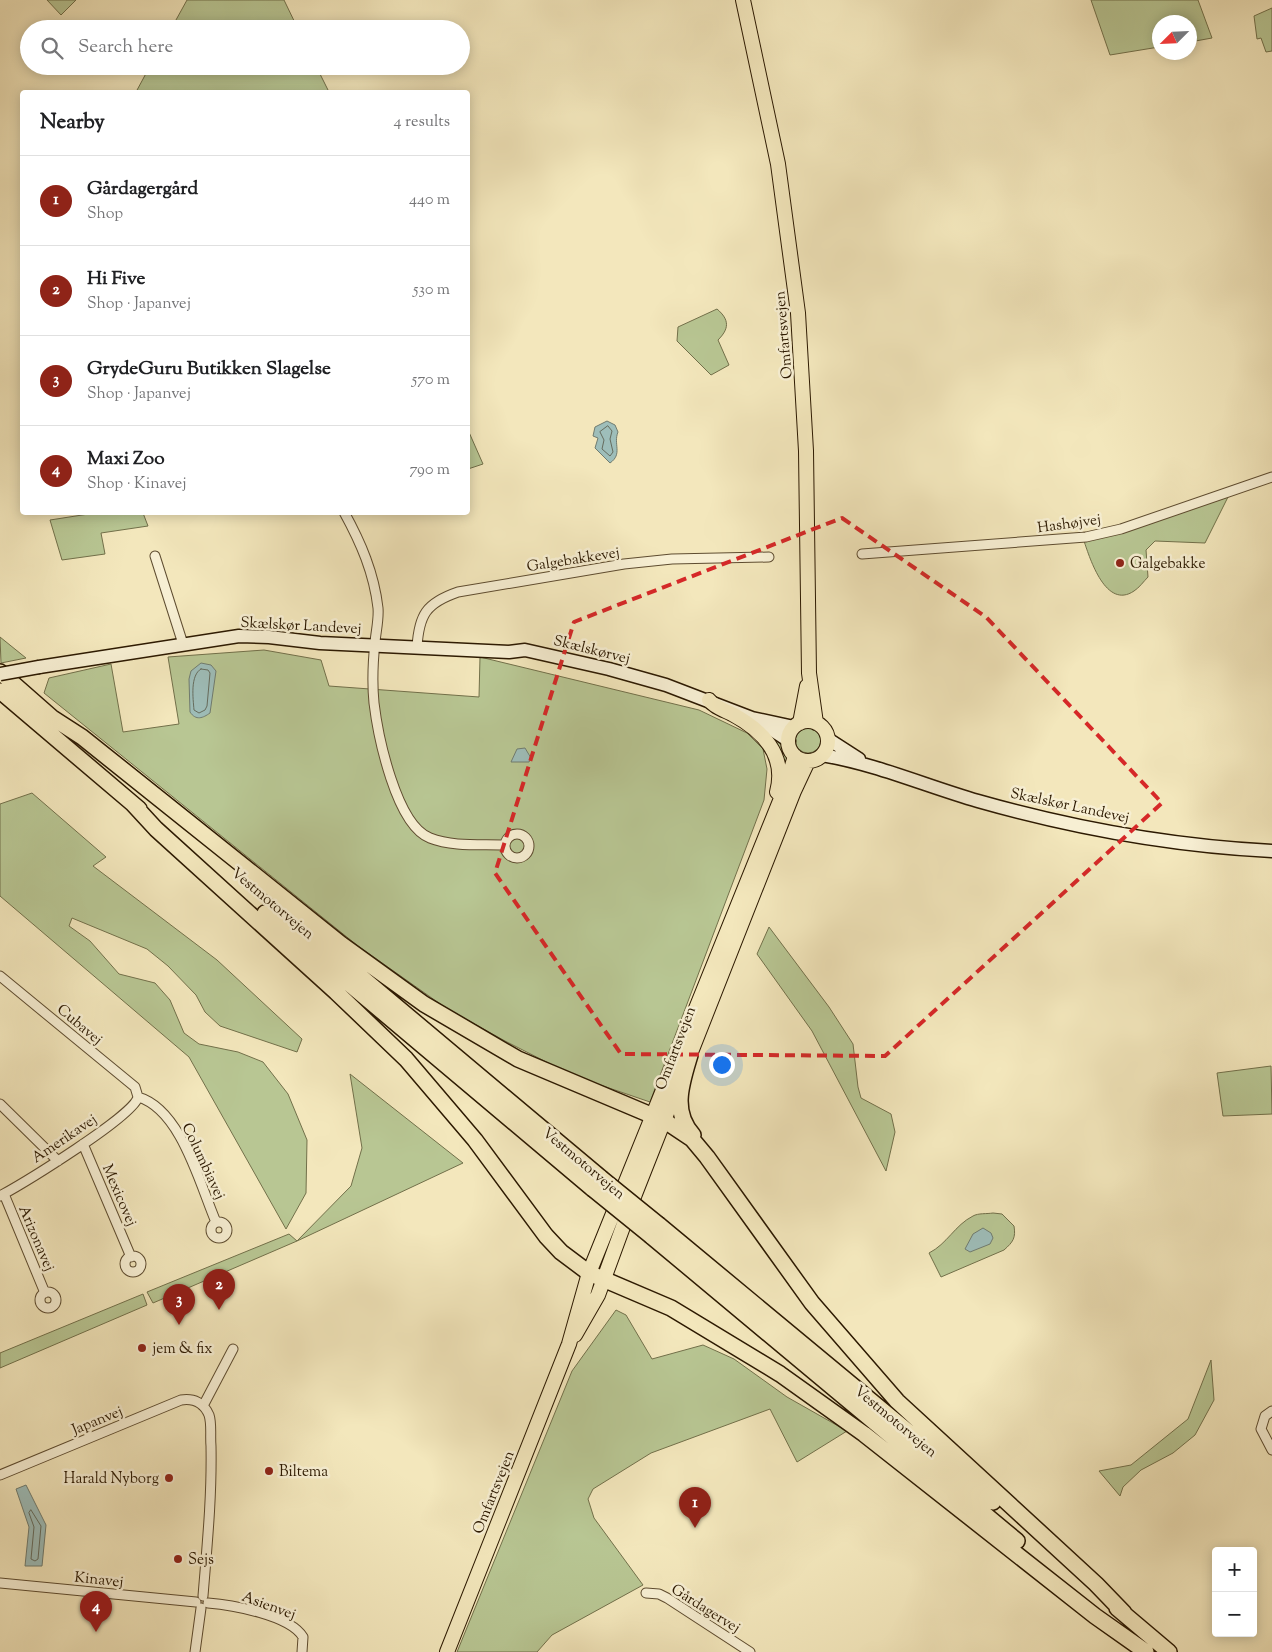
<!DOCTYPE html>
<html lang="en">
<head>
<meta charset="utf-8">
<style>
	body { margin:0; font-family:"Sorts Mill Goudy",serif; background:#f6f6f6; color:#202124 }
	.controls { position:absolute; right:15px; bottom:15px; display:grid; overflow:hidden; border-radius:5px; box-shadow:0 2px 12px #0003 }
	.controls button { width:45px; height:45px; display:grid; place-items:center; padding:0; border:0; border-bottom:1px solid #e0e0e0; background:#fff; color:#202124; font:25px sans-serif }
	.compass { position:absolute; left:1152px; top:15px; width:45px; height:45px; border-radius:50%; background:#fff; box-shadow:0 2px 12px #0003; rotate:246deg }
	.you { position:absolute; left:721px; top:1064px; width:18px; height:18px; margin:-12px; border:4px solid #fff; border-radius:50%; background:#1a73e8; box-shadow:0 0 0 8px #1a73e833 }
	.badge { display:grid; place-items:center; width:32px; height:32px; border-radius:50%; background:#8f2418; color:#fff; font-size:16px; font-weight:700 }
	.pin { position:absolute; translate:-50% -41px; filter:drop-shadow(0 1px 2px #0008) }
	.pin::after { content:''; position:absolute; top:26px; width:18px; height:15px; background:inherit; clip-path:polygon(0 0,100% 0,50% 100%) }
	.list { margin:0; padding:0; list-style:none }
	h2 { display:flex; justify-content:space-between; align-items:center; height:65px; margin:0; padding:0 20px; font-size:21px }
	h2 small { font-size:16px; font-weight:400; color:#757577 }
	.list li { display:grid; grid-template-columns:32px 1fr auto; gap:15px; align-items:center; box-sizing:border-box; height:90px; padding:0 20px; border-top:1px solid #e0e0e0 }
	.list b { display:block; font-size:19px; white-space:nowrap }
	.list p { margin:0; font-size:16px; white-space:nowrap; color:#757577 }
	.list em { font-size:16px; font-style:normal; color:#757577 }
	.icon { flex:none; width:28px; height:28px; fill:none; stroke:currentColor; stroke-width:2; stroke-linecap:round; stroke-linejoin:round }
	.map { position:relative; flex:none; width:1272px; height:1652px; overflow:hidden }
	.search { position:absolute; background:#fff; box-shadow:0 2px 12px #0003; left:20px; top:20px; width:450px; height:55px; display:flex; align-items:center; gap:12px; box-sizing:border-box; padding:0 18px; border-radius:28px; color:#757577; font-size:19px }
	.panel { position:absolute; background:#fff; box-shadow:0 2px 12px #0003; left:20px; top:90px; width:450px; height:425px; border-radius:5px }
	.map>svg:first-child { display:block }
</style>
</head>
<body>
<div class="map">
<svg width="1272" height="1652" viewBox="0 0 1272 1652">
	<rect width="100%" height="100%" fill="#f3e7bc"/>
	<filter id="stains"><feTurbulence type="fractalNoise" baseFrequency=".004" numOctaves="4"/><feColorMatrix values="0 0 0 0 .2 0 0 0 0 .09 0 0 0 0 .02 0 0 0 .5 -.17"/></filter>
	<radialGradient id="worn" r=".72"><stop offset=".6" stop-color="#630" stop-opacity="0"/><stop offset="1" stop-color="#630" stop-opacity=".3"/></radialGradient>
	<path fill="#b8c693" stroke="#72704a" d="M 47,0 L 76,0 L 61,15 Z
		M 187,0 L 284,0 L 298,29 L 171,29 Z
		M 1091,0 L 1198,0 L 1212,38 L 1190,42 L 1190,22 L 1160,22 L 1159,47 L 1110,55 Z
		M 1272,8 L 1272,51 L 1266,52 L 1261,38 L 1257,39 L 1254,16 Z
		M 150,66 L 316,66 L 329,92 L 136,92 Z
		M 717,309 C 730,320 729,329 718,340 L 729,365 L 711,375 L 677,341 L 678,327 Z
		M 468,430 L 483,464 L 468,469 Z
		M 1228,497 L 1205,543 L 1155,541 L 1146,550 L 1148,577 C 1144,581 1139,588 1134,591 C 1106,610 1090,559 1084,541 Z
		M 95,513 L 143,513 L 148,526 L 101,533 L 105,554 L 62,560 L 50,520 Z
		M 0,637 L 26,658 L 1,663 Z
		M 264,650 L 321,660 L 329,686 L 479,697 L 480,657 L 699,710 L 747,733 L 763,749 L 767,769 L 764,800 L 650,1102 L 574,1076 L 505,1041 L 446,1008 L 358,946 L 44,693 L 49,678 L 111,664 L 123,732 L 179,724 L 168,657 Z
		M795 740a13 13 0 1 1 26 0a13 13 0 1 1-26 0Z
		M 763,728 C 788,748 790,751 784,783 Z
		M 32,793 L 106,857 L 93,866 L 217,960 L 302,1039 L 297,1052 L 220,1026 L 205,1012 L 196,995 L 168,966 L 147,949 L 72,918 L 69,926 L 90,941 L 119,974 L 155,983 L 170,1000 L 184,1033 L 199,1044 L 238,1052 L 263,1062 L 288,1094 L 307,1140 L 306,1193 L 286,1229 L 189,1057 L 0,896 L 0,804 Z
		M 769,927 L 829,1007 L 853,1044 L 858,1087 L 861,1098 L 891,1114 L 895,1132 L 886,1171 L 812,1031 L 757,954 Z
		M 1271,1066 L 1272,1114 L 1223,1116 L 1217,1073 Z
		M 350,1074 L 463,1163 L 297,1241 L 153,1303 L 147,1292 L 289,1234 L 297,1241 L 351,1186 L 362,1148 Z
		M 993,1213 L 1002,1214 L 1014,1226 C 1016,1238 1013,1242 1004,1250 L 941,1277 L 929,1253 C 947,1244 955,1225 973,1216 C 978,1213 987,1214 993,1213 Z
		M 143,1294 L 147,1305 L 0,1368 L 0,1353 Z
		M 616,1310 L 626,1315 L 652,1359 L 703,1345 L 734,1359 L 787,1397 L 847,1431 L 797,1462 L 770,1409 L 651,1453 L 593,1489 L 588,1499 L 594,1518 L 643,1585 L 552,1635 L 537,1652 L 457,1652 L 572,1371 Z
		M 1211,1360 L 1214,1400 L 1195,1435 L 1173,1453 L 1141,1470 L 1123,1487 L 1120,1496 L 1099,1471 L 1131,1465 L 1188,1419 Z"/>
	<path fill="#9ebeba" stroke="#707c70" d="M 607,421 L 615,425 L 618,432 C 613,444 623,454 610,463 L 595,448 L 598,438 L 593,436 L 595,427 Z
		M 201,663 L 211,665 L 216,671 L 210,713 C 203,718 196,721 190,712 L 189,679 L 191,671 Z
		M 525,748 L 531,758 L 529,762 L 511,762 L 517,749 Z
		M 983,1228 L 991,1233 L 993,1238 L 990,1244 L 970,1252 L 965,1249 L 973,1234 Z
		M 26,1485 L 46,1525 L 42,1566 L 25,1566 L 29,1527 L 16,1489 Z"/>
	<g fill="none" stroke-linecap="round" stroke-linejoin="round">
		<path stroke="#656c5e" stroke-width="1" d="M 608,426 L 612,431 L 610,439 L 613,452 L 610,456 L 602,449 L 604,440 L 600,432 Z
			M 201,669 L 208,670 L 210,673 L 207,706 L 205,710 L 199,713 L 194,710 C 193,698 190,675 201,669 Z
			M 31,1510 L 41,1526 L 38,1559 L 35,1561 L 31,1559 L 34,1527 L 29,1513 Z"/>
		<defs>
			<path id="street" d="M 344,512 C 361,543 374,573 378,608 C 379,619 376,631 375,642 C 373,661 372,683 374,703 C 378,736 396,825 430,838 C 453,847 481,844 505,845
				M 862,554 L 1086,537 L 1121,529 L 1272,477
				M 155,556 L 183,644
				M 417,647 C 419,615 426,603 458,592 L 624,564 L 672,559 L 769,557
				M505 846a12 12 0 1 1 24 0a12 12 0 1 1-24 0Z
				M 0,976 L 135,1087 L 138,1097
				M 138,1097 C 181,1109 200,1185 216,1222
				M 0,1104 L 58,1161
				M 83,1144 L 131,1257
				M 4,1194 L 45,1293
				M 0,1196 C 22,1184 134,1116 138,1097
				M211 1230a8 8 0 1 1 16 0a8 8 0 1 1-16 0Z
				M125 1264a8 8 0 1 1 16 0a8 8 0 1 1-16 0Z
				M40 1300a8 8 0 1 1 16 0a8 8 0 1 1-16 0Z
				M 203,1406 L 233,1349
				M 1272,1411 L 1265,1416 L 1261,1429 L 1272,1450
				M 0,1475 L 181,1400 C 194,1398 204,1403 209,1415 C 212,1424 210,1436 211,1446 C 212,1497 207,1546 203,1596
				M 0,1583 L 196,1602
				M 646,1593 L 659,1594 L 667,1598 L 750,1652
				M 208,1603 C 232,1605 290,1615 303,1637 L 302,1652
				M 195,1652 L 201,1608"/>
			<path id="secondary" d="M 39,667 L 239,636 L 269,637 L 320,643 L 509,652 L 525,650 L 609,669 L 666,685 L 752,718 L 794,727
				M 763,724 L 789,741
				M 828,739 L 859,759
				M 822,755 C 876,764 926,786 978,801 C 1073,828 1173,846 1272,851"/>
			<path id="primary" d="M 743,0 L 778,164 L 798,313 L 806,451 L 809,673 L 816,723
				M 709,700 C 714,707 724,710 732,714 C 762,730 787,755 777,792
				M788 741a20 20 0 1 1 40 0a20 20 0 1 1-40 0Z
				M 800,723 L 807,686
				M 575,1335 L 598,1295 L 635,1194 L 794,791 L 808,761
				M 447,1652 L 569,1344 L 589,1273 L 786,786 L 795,756"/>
			<path id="highway" d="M 0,672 L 58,723
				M 0,691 L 139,809
				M 51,717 L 82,737 L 341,944 L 424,1004 L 518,1059 L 665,1121 L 692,1139 L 707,1157 L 812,1303 L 897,1401 L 1096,1584 L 1124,1613
				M 132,803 L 156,829 L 336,992 L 406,1059 L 475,1140 L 546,1236 L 561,1252 L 589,1273 L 671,1308 L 780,1374 L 864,1434 L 1095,1616 L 1146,1652
				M 279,908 L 601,1178
				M 265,913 L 593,1189
				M 690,1055 C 682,1082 671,1111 693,1135
				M 659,1225 L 993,1502
				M 651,1236 L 1017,1541
				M 1117,1608 L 1169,1652"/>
		</defs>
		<use href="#street" stroke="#5e4c30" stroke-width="11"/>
		<use href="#secondary" stroke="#2c1901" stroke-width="15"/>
		<use href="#primary" stroke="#2c1901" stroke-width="16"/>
		<use href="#highway" stroke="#2c1901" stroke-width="18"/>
		<use href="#street" stroke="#f7efd3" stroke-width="9"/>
		<use href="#secondary" stroke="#f7efd3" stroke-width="12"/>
		<use href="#primary" stroke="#f3e7bc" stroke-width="14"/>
		<use href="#highway" stroke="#f3e7bc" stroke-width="15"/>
		<defs>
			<path id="secondary-bridge" d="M 0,674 L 39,667"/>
			<path id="highway-bridge" d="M 601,1178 L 659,1225
				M 593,1189 L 651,1236"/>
		</defs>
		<use href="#secondary-bridge" stroke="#2c1901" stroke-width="15" stroke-linecap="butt"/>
		<use href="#highway-bridge" stroke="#2c1901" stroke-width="18" stroke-linecap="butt"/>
		<use href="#secondary-bridge" stroke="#f7efd3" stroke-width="12"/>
		<use href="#highway-bridge" stroke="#f3e7bc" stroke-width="15"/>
	</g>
	<path fill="none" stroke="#d62828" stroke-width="4" stroke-dasharray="10 6" stroke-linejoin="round" d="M 842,518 L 986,617 L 1162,803 L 885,1056 L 621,1054 L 495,873 L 574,622 Z"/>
	<g fill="#8f2418" stroke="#f7efd3" stroke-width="2">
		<circle cx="1120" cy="563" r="5"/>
		<circle cx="142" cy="1348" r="5"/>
		<circle cx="269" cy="1471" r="5"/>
		<circle cx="169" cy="1478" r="5"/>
		<circle cx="178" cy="1559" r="5"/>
	</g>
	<g text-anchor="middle" stroke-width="5" stroke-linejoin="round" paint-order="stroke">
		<g font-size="15" fill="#2c1901" stroke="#f7efd3">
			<text transform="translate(783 335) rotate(-95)" y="5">Omfartsvejen</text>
			<text transform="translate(1069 523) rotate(-8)" y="5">Hashøjvej</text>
			<text transform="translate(573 559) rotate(-9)" y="5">Galgebakkevej</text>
			<text transform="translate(301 625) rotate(3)" y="5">Skælskør Landevej</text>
			<text transform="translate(592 649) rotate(14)" y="5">Skælskørvej</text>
			<text transform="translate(1070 805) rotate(12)" y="5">Skælskør Landevej</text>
			<text transform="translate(273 903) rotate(40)" y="5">Vestmotorvejen</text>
			<text transform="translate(80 1024) rotate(40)" y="5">Cubavej</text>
			<text transform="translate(675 1048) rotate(-69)" y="5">Omfartsvejen</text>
			<text transform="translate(64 1138) rotate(-34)" y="5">Amerikavej</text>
			<text transform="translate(204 1161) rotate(65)" y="5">Columbiavej</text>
			<text transform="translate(584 1163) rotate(40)" y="5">Vestmotorvejen</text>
			<text transform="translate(120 1195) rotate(67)" y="5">Mexicovej</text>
			<text transform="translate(37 1238) rotate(67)" y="5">Arizonavej</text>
			<text transform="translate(97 1420) rotate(-22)" y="5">Japanvej</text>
			<text transform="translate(896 1421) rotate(40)" y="5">Vestmotorvejen</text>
			<text transform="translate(493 1492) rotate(-68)" y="5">Omfartsvejen</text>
			<text transform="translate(99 1579) rotate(6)" y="5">Kinavej</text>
			<text transform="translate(269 1605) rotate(20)" y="5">Asienvej</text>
			<text transform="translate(706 1608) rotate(32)" y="5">Gårdagervej</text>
		</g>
		<g font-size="15" fill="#2c1901" stroke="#f7efd3" text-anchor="start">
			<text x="1130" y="568">Galgebakke</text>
			<text x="152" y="1353">jem &amp; fix</text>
			<text x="279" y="1476">Biltema</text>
			<text x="159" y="1483" text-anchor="end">Harald Nyborg</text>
			<text x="188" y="1564">Sejs</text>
		</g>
	</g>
	<rect width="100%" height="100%" filter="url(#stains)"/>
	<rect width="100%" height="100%" fill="url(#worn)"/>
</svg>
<div class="controls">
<button>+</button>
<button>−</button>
</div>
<svg class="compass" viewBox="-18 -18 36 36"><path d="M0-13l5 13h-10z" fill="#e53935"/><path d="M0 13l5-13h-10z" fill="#757577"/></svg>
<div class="you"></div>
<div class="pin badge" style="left:695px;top:1528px">1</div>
<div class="pin badge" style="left:219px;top:1310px">2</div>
<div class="pin badge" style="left:179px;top:1325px">3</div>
<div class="pin badge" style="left:96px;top:1632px">4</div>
<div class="search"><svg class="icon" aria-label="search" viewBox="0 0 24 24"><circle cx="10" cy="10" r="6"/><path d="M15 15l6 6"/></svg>Search here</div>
<section class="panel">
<h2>Nearby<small>4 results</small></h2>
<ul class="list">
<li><span class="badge">1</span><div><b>Gårdagergård</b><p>Shop</p></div><em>440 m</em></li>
<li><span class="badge">2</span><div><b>Hi Five</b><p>Shop · Japanvej</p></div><em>530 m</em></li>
<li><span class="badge">3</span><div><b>GrydeGuru Butikken Slagelse</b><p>Shop · Japanvej</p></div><em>570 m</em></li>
<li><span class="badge">4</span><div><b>Maxi Zoo</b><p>Shop · Kinavej</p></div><em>790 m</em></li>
</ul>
</section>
</div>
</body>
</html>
